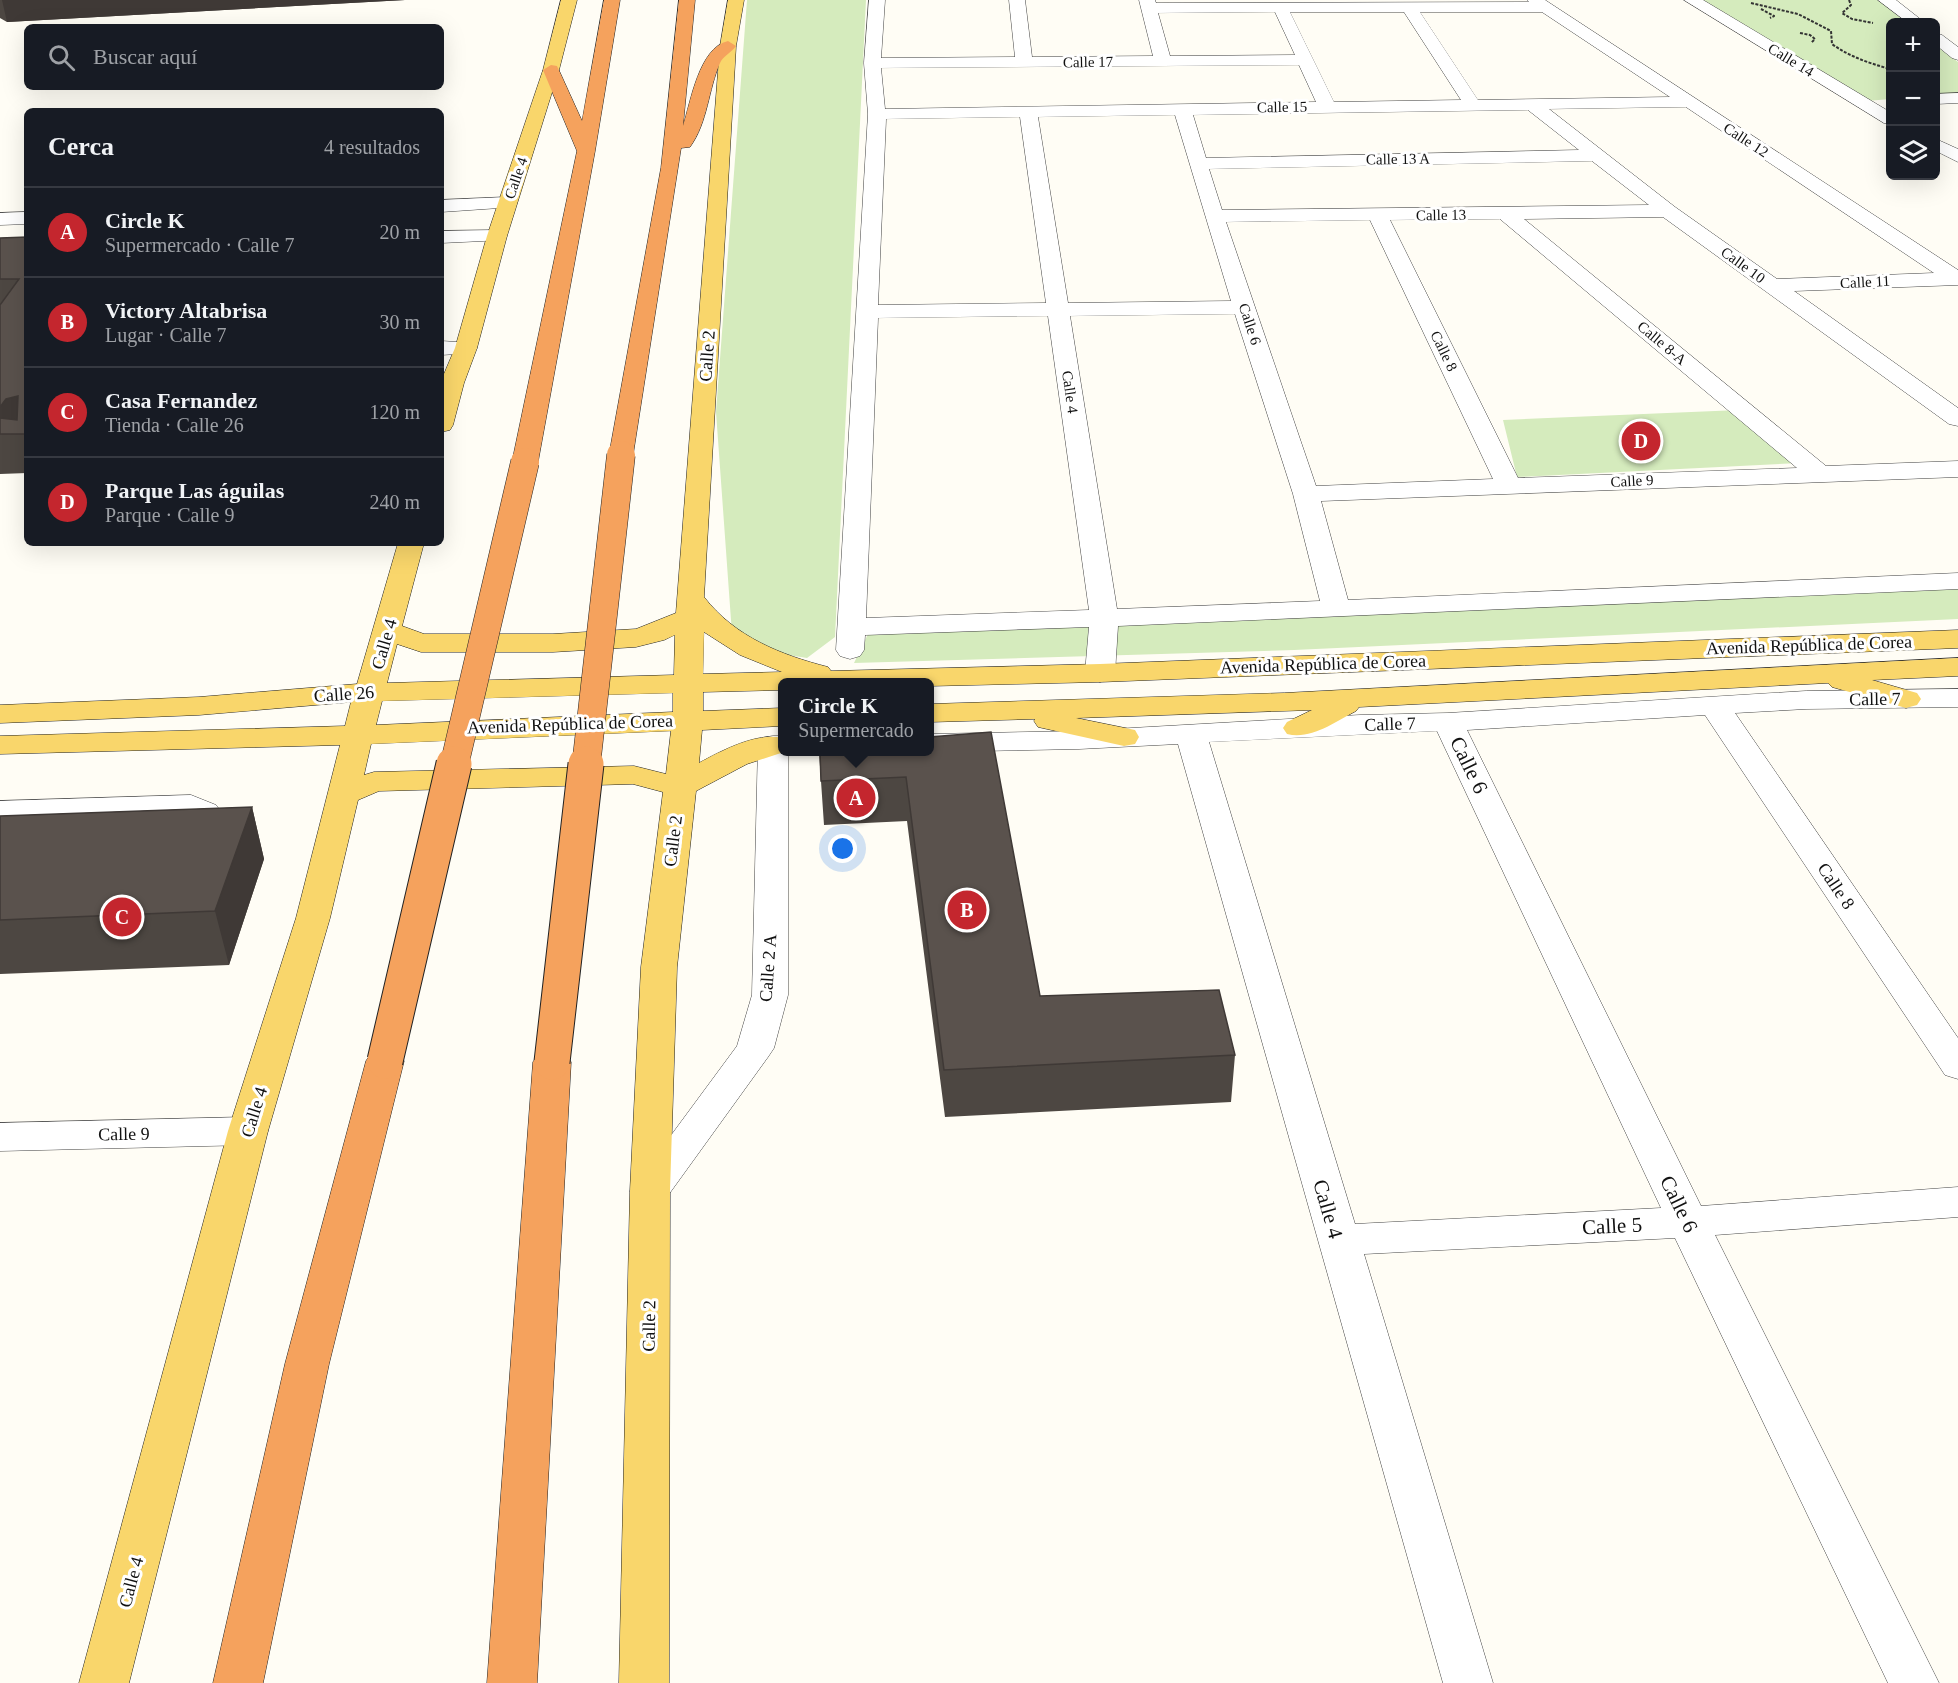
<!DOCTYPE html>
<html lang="es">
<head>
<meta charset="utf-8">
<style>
	body { margin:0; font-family:Georgia,serif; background:#242831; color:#f1f3f6 }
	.controls { position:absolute; right:18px; top:18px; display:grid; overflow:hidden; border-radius:9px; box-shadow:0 6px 24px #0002 }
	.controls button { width:54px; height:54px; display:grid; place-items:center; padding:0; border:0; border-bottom:2px solid #363941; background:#171b24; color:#f1f3f6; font:30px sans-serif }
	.you { position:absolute; left:843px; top:849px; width:21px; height:21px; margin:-15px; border:4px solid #fff; border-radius:50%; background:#1a73e8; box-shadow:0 0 0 9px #1a73e833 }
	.badge { display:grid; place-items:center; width:39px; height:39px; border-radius:50%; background:#c4262e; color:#fff; font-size:20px; font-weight:700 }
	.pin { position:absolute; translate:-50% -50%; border:3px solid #fff; box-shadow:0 2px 6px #0006 }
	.popup { position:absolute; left:778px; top:678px; width:156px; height:78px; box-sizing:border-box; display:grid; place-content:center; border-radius:9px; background:#171b24; filter:drop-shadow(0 2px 4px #0005); font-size:20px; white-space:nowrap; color:#9ea1a6 }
	.popup b { font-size:22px; color:#f1f3f6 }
	.popup::after { content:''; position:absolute; left:50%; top:100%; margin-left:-12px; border:12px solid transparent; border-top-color:#171b24 }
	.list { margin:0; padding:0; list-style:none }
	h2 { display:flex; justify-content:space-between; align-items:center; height:78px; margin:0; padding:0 24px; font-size:26px }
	h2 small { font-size:20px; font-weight:400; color:#9ea1a6 }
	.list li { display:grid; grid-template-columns:39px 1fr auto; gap:18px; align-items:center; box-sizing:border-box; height:90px; padding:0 24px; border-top:2px solid #363941 }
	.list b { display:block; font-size:22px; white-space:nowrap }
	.list p { margin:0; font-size:20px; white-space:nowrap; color:#9ea1a6 }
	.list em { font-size:20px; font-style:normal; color:#9ea1a6 }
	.icon { flex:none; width:33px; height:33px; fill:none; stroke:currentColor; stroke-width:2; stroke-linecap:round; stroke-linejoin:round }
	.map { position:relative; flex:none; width:1958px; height:1683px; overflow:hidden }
	.search { position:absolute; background:#171b24; box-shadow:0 6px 24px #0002; left:24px; top:24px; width:420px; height:66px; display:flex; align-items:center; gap:15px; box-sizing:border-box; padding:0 21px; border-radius:9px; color:#9ea1a6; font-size:22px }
	.panel { position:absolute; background:#171b24; box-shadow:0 6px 24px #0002; left:24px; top:108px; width:420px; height:438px; border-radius:9px }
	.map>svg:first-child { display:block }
</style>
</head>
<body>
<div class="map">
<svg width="1958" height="1683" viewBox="0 0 1958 1683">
	<rect width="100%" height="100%" fill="#fffdf5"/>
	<path fill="#d5ebbd" d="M 747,0 L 866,0 L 835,637 L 807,658 L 763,651 L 732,634 L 716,412 Z
		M 1701,0 L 1878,0 L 1906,22 L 1890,22 L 1890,99 L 1867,101 Z
		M 1936,45 L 1958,62 L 1958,95 L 1936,96 Z
		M 1739,410 L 1800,463 L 1517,477 L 1503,420 Z
		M 1958,588 L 1958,619 L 1294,650 L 854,663 L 868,634 Z"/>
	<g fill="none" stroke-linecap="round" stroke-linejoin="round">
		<defs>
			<path id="minor" d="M 869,0 L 885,0 L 881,58 L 1015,57 L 1009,0 L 1025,0 L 1032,57 L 1153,56 L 1139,0 L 1155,0 L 1156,3 L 1529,2 L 1527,0 L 1545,0 L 1958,270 L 1958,285 L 1794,291 L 1958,408 L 1958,426 L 1949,424 L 1663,217 L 1524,219 L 1826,466 L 1958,461 L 1958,477 L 1321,501 L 1348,600 L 1958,573 L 1958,589 L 1118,626 L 1115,673 L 1110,679 L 1100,682 L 1090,679 L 1085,673 L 1089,627 L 865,635 L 864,650 L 860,656 L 850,659 L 840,656 L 836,650 L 868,114 L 864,63 ZM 1275,12 L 1295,55 L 1170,56 L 1158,13 ZM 1290,12 L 1404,12 L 1461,100 L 1334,102 ZM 1420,12 L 1542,12 L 1670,97 L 1478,100 ZM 1299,65 L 1316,102 L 885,109 L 881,68 ZM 1686,107 L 1934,273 L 1777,279 L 1675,207 L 1549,109 ZM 1528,110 L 1579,150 L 1206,158 L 1193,115 ZM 1175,115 L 1231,301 L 1068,303 L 1038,117 ZM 1020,117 L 1046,303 L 878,305 L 886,119 ZM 1592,161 L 1649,205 L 1222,210 L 1209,169 ZM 1500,219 L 1797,468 L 1518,478 L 1390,220 ZM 1370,220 L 1493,479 L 1316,486 L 1226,222 ZM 1235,314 L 1293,494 L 1320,601 L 1117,609 L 1070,316 ZM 1048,316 L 1089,610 L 866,618 L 878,318 Z
				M 1684,0 L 1703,0 L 1890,112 L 1890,124 L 1884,123 Z
				M 1878,0 L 1896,0 L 1924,22 L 1907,22 Z
				M 1936,33 L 1942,35 L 1958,47 L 1958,60 L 1952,58 L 1936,45 Z
				M 1958,93 L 1958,103 L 1936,104 L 1936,94 Z
				M 1936,139 L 1958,149 L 1958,162 L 1936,151 Z
				M 507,197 L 514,199 L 517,203 L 514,207 L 441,212 L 441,200 Z
				M 27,212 L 27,224 L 0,225 L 0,213 Z
				M 497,230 L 504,232 L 507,236 L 504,240 L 441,243 L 441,231 Z
				M 441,341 L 474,343 L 477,348 L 474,353 L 441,355 Z
				M 1958,689 L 1958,707 L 1806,709 L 1735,713 L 1958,1038 L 1958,1079 L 1945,1075 L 1705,715 L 1467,730 L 1701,1206 L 1958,1187 L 1958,1217 L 1715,1235 L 1939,1683 L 1888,1683 L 1675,1238 L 1364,1254 L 1493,1683 L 1443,1683 L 1178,744 L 1079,749 L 930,752 L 927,752 L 930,752 L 930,734 L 1079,731 L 1360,715 L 1448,713 L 1806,691 ZM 1437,731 L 1661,1208 L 1355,1224 L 1209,742 Z
				M 773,736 L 782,736 L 782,752 L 793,752 L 788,753 L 788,995 L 774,1048 L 768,1057 L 664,1201 L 650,1206 L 636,1201 L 630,1191 L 737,1046 L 752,995 L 758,745 L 762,738 Z
				M 191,795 L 216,805 L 221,812 C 216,837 195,851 170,845 L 166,838 L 170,831 L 186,822 L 188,816 L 186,815 L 0,821 L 0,801 Z
				M 248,1117 L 262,1121 L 268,1131 L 262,1141 L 248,1145 L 0,1151 L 0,1123 Z"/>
			<path id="major" d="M 561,0 L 577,0 L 559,70 L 507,236 L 477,348 L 464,383 L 453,425 L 450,430 L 441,432 L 441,381 L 455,348 L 487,236 L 543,70 Z
				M 728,0 L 744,0 L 736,46 L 704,597 C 735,637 781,655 828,667 L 831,671 L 1100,664 L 1958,630 L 1958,648 L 1100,682 L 930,686 L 930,682 L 782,682 L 782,690 L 703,692 L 703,711 L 782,708 L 782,726 L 702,730 L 699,763 C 721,751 757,732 782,738 L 784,752 L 747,764 L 696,791 L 677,967 L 670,1191 L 669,1683 L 619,1683 L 630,1191 L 641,967 L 663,792 L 633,784 L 379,791 L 358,800 L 330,918 L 268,1131 L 129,1683 L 79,1683 L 228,1131 L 296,918 L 340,745 L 0,754 L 0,736 L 345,726 L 351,702 L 199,715 L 0,723 L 0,705 L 199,697 L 357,684 L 398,543 L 424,543 L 402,626 L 424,634 L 553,634 L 636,629 L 676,613 L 720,46 ZM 704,632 L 740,655 L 782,672 L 703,674 ZM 675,635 L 674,675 L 387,683 L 397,644 L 421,652 L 553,652 L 636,647 L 664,640 ZM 673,693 L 673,712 L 376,725 L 382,701 ZM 671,731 L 666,774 L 634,766 L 374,772 L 364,775 L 371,744 Z
				M 1958,658 L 1958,676 L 1872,680 L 1917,693 L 1921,699 L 1917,705 L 1906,708 L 1832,687 L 1828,683 L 1359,707 L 1356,711 C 1335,722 1311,740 1287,734 L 1283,728 L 1287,722 L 1312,710 L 1076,718 L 1135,730 L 1139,737 L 1135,744 L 1124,746 L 1038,727 L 1034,721 L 1035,719 L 930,722 L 930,704 L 1284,693 Z"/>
			<path id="highway" d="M 604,0 L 620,0 L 595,151 L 538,462 L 534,467 L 525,470 L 516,467 L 512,462 L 577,151 L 543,70 L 551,65 L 557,66 L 582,121 Z
				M 679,0 L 695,0 L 683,126 C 691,101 699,48 728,41 L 736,46 C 732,52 723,56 720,63 C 708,90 708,122 690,147 L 681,148 L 633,455 L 630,460 L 621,462 L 612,460 L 609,455 L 661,168 Z
				M 385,1048 L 398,1052 L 404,1061 L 329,1364 L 263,1683 L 213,1683 L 285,1364 L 366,1061 L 372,1052 Z
				M 552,1049 L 565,1053 L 571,1062 L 537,1683 L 487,1683 L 533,1062 L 539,1053 Z"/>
		</defs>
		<use href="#minor" stroke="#444" stroke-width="1"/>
		<use href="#major" stroke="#222" stroke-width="1"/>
		<use href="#highway" stroke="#222" stroke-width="1"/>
		<path stroke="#333" stroke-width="2" stroke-dasharray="3 1.5" stroke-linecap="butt" d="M 1849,0 L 1851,5 L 1842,13 L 1852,19 L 1873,23
			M 1751,3 L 1798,14 L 1831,31 L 1832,44 C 1850,57 1869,63 1890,69
			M 1761,9 L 1774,16 L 1770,18
			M 1800,33 L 1810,35 L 1815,39 L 1811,43"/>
		<use href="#minor" fill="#fff" fill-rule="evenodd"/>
		<use href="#major" fill="#f9d66b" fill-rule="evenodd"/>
		<use href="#highway" fill="#f5a25d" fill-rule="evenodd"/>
		<defs>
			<path id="highway-bridge-far1" d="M 454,766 L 525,462
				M 586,766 L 621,455"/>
			<path id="highway-bridge" d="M 385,1061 L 454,764
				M 552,1062 L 586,764"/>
		</defs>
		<use href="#highway-bridge-far1" stroke="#222" stroke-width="29" stroke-linecap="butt"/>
		<use href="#highway-bridge" stroke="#222" stroke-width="37" stroke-linecap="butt"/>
		<use href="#highway-bridge-far1" stroke="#f5a25d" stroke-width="28"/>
		<use href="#highway-bridge" stroke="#f5a25d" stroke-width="35"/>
	</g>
	<path fill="#4d4742" d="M 0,0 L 405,0 L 7,22 L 0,18 Z
		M 27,237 L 27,473 L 0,474 L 0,238 Z
		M 819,752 L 930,752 L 1040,996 L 1235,1055 L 1231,1102 L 945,1117 L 907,821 L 824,825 Z
		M 252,807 L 264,859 L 229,965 L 0,974 L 0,816 Z"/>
	<path fill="#3f3936" d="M 2,0 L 405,0 L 7,22 Z
		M 18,396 L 27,429 L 0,428 L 0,407 L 6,399 Z
		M 252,807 L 264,859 L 229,965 L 215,911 Z"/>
	<path fill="#5a524d" stroke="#3f3936" stroke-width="1.5" d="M 27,237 L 27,434 L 0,434 L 0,418 L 17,420 L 18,396 L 6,399 L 0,407 L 0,305 L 19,279 L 0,279 L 0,238 Z
		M 991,732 L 1040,996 L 1219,990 L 1235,1055 L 944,1070 L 906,777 L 821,781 L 820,752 L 930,752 L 930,737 Z
		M 252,807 L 215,911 L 0,920 L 0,816 Z"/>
	<g text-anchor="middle" stroke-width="6" stroke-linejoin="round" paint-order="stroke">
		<g font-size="15" fill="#111" stroke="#fff">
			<text transform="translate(1791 60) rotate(31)" y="5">Calle 14</text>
			<text transform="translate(1088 62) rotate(-1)" y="5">Calle 17</text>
			<text transform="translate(1282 107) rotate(-1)" y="5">Calle 15</text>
			<text transform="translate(1746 140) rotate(33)" y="5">Calle 12</text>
			<text transform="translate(1398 159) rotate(-1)" y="5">Calle 13 A</text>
			<text transform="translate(516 178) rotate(-71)" y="5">Calle 4</text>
			<text transform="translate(1441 215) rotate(-1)" y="5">Calle 13</text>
			<text transform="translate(1743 265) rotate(36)" y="5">Calle 10</text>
			<text transform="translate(1865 282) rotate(-3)" y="5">Calle 11</text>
			<text transform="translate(1250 324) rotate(72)" y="5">Calle 6</text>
			<text transform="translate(1662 343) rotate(40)" y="5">Calle 8-A</text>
			<text transform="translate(1444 351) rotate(64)" y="5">Calle 8</text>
			<text transform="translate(1070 392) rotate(82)" y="5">Calle 4</text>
			<text transform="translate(1632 481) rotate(-3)" y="5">Calle 9</text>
		</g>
		<g font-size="18" fill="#111" stroke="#fff">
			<text transform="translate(707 356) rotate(-86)" y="6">Calle 2</text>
			<text transform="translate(384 644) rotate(-74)" y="6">Calle 4</text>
			<text transform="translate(1809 645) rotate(-2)" y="6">Avenida República de Corea</text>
			<text transform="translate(1323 664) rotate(-2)" y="6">Avenida República de Corea</text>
			<text transform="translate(344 694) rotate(-4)" y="6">Calle 26</text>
			<text transform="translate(1875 699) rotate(-1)" y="6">Calle 7</text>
			<text transform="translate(570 724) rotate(-2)" y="6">Avenida República de Corea</text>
			<text transform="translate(1390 724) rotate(-2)" y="6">Calle 7</text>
			<text transform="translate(673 841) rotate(-83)" y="6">Calle 2</text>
			<text transform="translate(1836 886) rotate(56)" y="6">Calle 8</text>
			<text transform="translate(768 968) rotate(-86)" y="6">Calle 2 A</text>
			<text transform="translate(254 1112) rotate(-73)" y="6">Calle 4</text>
			<text transform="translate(124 1134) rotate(-1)" y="6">Calle 9</text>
			<text transform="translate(649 1326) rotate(-89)" y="6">Calle 2</text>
			<text transform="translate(131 1582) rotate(-75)" y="6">Calle 4</text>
		</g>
		<g font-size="21" fill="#111" stroke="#fff">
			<text transform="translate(1469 765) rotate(64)" y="7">Calle 6</text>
			<text transform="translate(1679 1204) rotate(64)" y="7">Calle 6</text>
			<text transform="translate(1328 1209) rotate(74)" y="7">Calle 4</text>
			<text transform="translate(1612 1226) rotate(-3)" y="7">Calle 5</text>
		</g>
	</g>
</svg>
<div class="controls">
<button>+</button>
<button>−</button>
<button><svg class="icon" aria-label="layers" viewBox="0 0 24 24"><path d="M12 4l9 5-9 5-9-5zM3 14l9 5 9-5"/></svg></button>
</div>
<div class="you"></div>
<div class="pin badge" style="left:856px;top:798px">A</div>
<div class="popup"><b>Circle K</b>Supermercado</div>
<div class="pin badge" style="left:967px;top:910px">B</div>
<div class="pin badge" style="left:122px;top:917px">C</div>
<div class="pin badge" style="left:1641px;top:441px">D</div>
<div class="search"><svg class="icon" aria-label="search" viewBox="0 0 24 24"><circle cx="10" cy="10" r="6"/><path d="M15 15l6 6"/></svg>Buscar aquí</div>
<section class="panel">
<h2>Cerca<small>4 resultados</small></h2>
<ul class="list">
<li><span class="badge">A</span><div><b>Circle K</b><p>Supermercado · Calle 7</p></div><em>20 m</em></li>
<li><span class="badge">B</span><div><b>Victory Altabrisa</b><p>Lugar · Calle 7</p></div><em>30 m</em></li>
<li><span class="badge">C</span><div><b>Casa Fernandez</b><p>Tienda · Calle 26</p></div><em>120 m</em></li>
<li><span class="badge">D</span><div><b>Parque Las águilas</b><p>Parque · Calle 9</p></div><em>240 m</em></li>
</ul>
</section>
</div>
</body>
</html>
